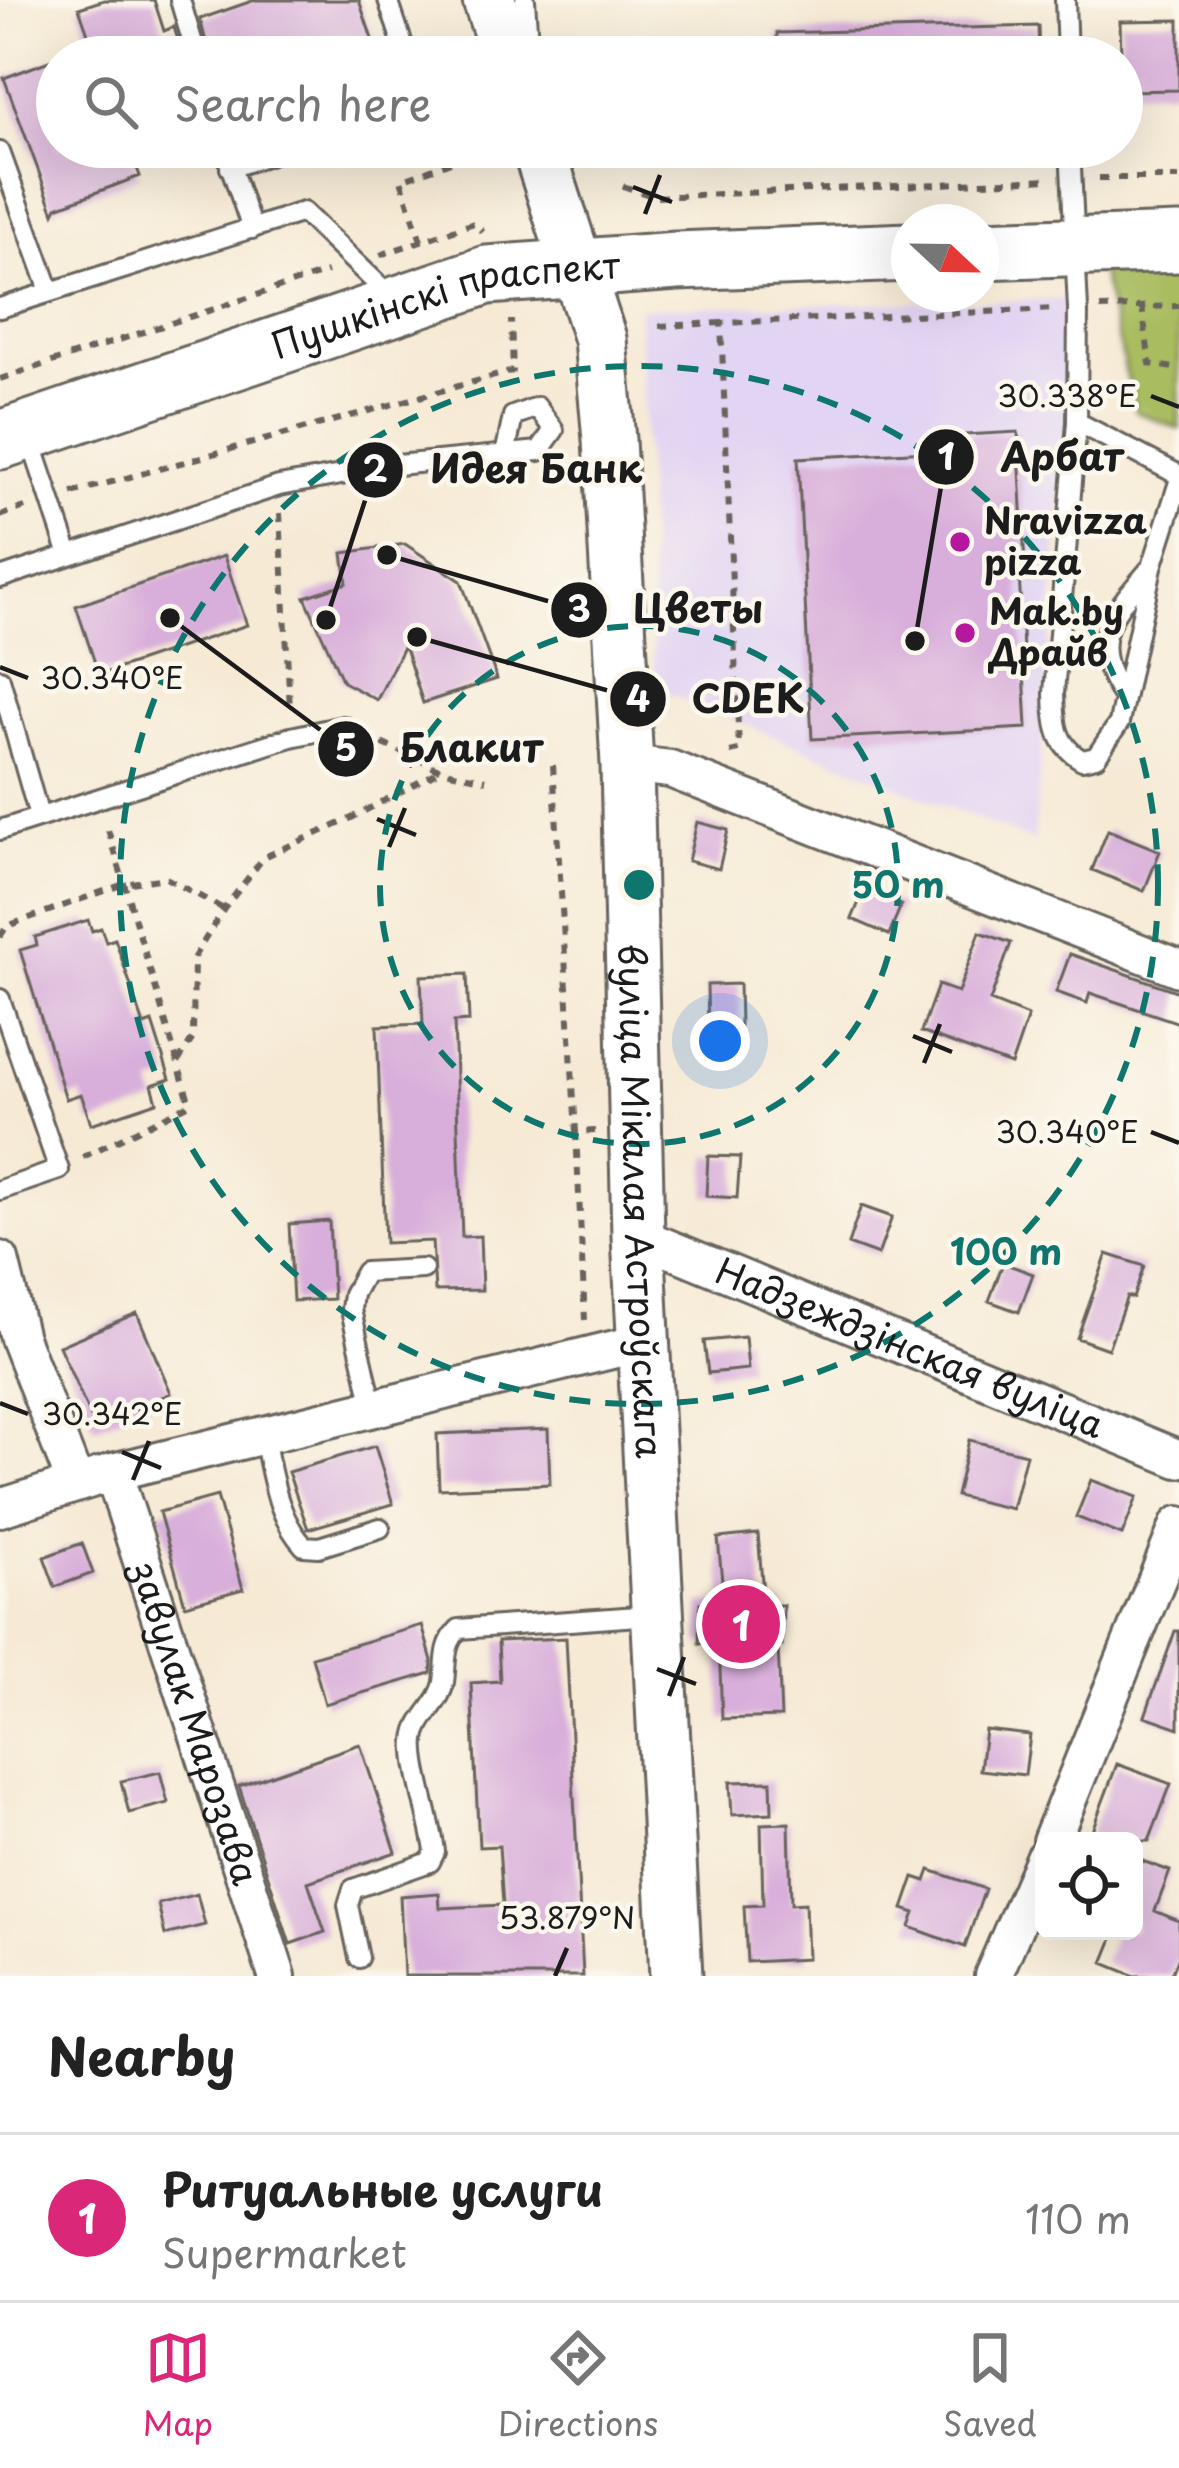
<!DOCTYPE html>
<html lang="en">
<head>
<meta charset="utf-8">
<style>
	body { margin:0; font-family:"Playpen Sans",sans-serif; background:#f2f2f2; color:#222 }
	.controls { position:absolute; right:36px; bottom:36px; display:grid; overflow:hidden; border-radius:18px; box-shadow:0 12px 48px #0002 }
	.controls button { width:108px; height:108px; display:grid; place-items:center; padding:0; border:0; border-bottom:3px solid #e0e0e0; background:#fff; color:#222; font:60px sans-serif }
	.compass { position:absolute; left:891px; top:204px; width:108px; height:108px; border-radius:50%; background:#fff; box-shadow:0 12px 48px #0002; rotate:112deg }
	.you { position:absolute; left:720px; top:1041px; width:42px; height:42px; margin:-30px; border:9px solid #fff; border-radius:50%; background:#1a73e8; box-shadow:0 0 0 18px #1a73e833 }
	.badge { display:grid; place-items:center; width:78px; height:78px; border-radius:50%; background:#db2777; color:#fff; font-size:39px; font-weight:700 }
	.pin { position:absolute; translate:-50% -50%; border:6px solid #fff; box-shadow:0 3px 12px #0006 }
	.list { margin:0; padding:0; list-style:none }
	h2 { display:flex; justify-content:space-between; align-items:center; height:156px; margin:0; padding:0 48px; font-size:51px }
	h2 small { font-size:39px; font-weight:400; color:#767676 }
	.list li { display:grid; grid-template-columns:78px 1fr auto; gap:36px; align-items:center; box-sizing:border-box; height:168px; padding:0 48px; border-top:3px solid #e0e0e0 }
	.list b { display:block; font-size:45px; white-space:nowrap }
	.list p { margin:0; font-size:39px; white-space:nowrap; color:#767676 }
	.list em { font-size:39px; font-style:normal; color:#767676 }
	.icon { flex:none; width:66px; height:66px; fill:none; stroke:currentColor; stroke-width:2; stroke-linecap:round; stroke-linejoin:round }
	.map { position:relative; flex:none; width:1179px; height:1976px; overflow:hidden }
	.search { position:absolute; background:#fff; box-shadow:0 12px 48px #0002; left:36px; right:36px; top:36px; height:132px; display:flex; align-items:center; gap:30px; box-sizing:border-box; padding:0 42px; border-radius:66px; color:#767676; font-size:45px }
	.sheet { height:324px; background:#fff }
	nav { display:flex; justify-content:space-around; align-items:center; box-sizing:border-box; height:168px; border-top:3px solid #e0e0e0; background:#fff; font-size:33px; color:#767676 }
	nav a { display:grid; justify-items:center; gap:6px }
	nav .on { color:#db2777 }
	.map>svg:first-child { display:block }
</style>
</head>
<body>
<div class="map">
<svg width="1179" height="1976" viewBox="0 0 1179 1976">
	<rect width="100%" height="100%" fill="#fbf7ec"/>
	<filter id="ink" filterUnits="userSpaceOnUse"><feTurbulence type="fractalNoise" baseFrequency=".00833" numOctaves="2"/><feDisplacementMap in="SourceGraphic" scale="24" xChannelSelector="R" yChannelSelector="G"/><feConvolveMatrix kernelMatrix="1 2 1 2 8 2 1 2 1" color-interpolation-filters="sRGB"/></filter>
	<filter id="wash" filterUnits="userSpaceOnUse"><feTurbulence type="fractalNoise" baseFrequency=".004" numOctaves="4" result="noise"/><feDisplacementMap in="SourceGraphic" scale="48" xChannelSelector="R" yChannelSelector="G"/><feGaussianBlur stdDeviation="2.7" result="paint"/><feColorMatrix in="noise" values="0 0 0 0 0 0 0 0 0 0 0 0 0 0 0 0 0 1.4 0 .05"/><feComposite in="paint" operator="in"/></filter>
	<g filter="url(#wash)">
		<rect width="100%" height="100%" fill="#f6ead5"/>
		<path fill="#e2d4f3" d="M 1076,299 L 1034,842 L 655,688 L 639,308 Z"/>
		<path fill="#a9bc60" stroke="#626c3e" stroke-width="3" d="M 1179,268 L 1179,429 L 1136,412 L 1100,269 Z"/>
		<g id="blocks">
			<path fill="#d8aeda" d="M 104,0 L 154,0 L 164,31 L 174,27 L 183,57 L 96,57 L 79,8 Z
				M 255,0 L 359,0 L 378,57 L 210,57 L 200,19 Z
				M 1179,20 L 1179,90 L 1122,91 L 1120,21 Z
				M 1038,26 L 1039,57 L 777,57 L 777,33 Z
				M 57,58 L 57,147 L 129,147 L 140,176 L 57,207 L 54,213 L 4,78 Z
				M 1018,432 L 1025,565 L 1018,554 L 1027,728 L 812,739 L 798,458 L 948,450 L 927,437 Z
				M 405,544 L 461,581 L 497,679 L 423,703 L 404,645 L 377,700 L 343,682 L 305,597 L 347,583 L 343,553 Z
				M 224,556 L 247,625 L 99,675 L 76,606 Z
				M 697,822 L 728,830 L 719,869 L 688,861 Z
				M 1108,830 L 1160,851 L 1144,891 L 1092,870 Z
				M 864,890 L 901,905 L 889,935 L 852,919 Z
				M 88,920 L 92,931 L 101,928 L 106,942 L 115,939 L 144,1025 L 152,1022 L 170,1079 L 152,1085 L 157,1102 L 91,1124 L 81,1094 L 66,1099 L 20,950 L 37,945 L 35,937 Z
				M 980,932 L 1011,943 L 990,1001 L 1028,1016 L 1011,1065 L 921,1032 L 938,985 L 958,992 Z
				M 1070,954 L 1179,992 L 1179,1023 L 1090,993 L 1087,1003 L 1056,992 Z
				M 467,974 L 469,1021 L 454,1022 L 462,1237 L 480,1236 L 482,1290 L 435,1291 L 432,1241 L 385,1243 L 377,1026 L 423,1024 L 421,976 Z
				M 739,984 L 740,1025 L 708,1025 L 707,985 Z
				M 708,1156 L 740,1157 L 737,1198 L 706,1196 Z
				M 861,1206 L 892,1217 L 878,1255 L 848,1244 Z
				M 329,1221 L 333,1299 L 293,1301 L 289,1224 Z
				M 1107,1254 L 1144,1266 L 1133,1298 L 1127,1296 L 1108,1349 L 1077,1338 Z
				M 1003,1263 L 1033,1274 L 1019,1312 L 989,1301 Z
				M 137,1313 L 171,1393 L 95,1427 L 59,1346 Z
				M 745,1337 L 748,1369 L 708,1373 L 704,1341 Z
				M 548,1429 L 550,1484 L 439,1489 L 437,1434 Z
				M 969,1440 L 1026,1454 L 1012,1509 L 956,1496 Z
				M 375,1446 L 393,1504 L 308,1529 L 288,1472 Z
				M 1091,1480 L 1137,1497 L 1122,1535 L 1076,1517 Z
				M 217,1496 L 243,1589 L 185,1605 L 159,1512 Z
				M 758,1534 L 764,1605 L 783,1605 L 782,1646 L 778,1646 L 781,1717 L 722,1719 L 719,1644 L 699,1643 L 700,1603 L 724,1604 L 718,1538 Z
				M 82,1543 L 93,1573 L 55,1587 L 44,1557 Z
				M 422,1625 L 432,1661 L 431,1673 L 325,1704 L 312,1657 Z
				M 1175,1631 L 1179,1631 L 1179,1728 L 1145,1716 Z
				M 566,1638 L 583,1976 L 404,1976 L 400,1896 L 439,1893 L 440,1908 L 503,1905 L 499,1846 L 479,1847 L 471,1683 L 500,1681 L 498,1641 Z
				M 985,1730 L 1030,1735 L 1025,1775 L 980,1770 Z
				M 360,1744 L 396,1852 L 308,1882 L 325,1932 L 290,1944 L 239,1786 Z
				M 1117,1764 L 1171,1784 L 1149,1841 L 1088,1841 Z
				M 160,1772 L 168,1803 L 129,1813 L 121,1781 Z
				M 771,1781 L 772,1813 L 732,1815 L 730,1782 Z
				M 789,1823 L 791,1904 L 805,1903 L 807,1959 L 747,1962 L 744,1906 L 763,1905 L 761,1824 Z
				M 1134,1858 L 1170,1871 L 1155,1911 L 1179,1921 L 1179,1956 L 1171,1976 L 1135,1976 L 1103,1963 L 1116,1931 L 1134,1931 Z
				M 930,1870 L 985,1889 L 965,1947 L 910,1927 L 915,1913 L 903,1909 L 914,1877 L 926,1881 Z
				M 197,1894 L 205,1925 L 165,1935 L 158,1904 Z"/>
		</g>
	</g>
	<g filter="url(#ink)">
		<use href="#blocks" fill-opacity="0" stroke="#68645d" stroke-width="3"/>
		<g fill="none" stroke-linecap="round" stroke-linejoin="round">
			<defs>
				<path id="lane" d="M 180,0 L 197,57
					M 388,0 L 407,57
					M 525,0 L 529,57
					M 1065,0 L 1067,57
					M 224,147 L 252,229
					M 1070,147 L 1078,309 L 1077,422 L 1179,475
					M 0,152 L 50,291
					M 230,168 L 292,147
					M 0,308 L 303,212 L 391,297
					M 1077,422 L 1054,693 C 1055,723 1055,744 1082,760 L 1096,757 L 1119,723 L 1152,567 L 1179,482
					M 29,435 L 69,555
					M 0,578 L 279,486 L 397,465 L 539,451 L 554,430 L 537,407 L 513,416 L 505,455
					M 0,679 L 39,816
					M 1124,698 C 1085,641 1110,616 1149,570
					M 0,830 L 291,737 L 343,726
					M 0,999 L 59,1170 L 0,1190
					M 373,1407 L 351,1310 L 353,1294 L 365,1272 L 423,1269
					M 263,1433 C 272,1473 276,1516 304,1546 L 319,1547 L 380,1528
					M 359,1958 L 348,1905 L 353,1889 L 430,1862 L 435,1852 C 432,1823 412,1766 415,1740 C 417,1717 440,1705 444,1682 C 447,1661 443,1645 459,1629 L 652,1615"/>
				<g id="street">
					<path d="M 627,764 L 670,769 L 1179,968"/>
					<path id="s1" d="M 638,1236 L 1179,1459"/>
					<path d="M 0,1260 L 19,1338 L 75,1482"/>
					<path id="s2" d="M 113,1472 L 277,1976"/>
					<path d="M 0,1508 L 113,1472 L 644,1342"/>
					<path d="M 1051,1841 L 1179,1525"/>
					<path d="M 993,1976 L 1044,1858"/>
				</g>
				<g id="secondary">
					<path d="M 489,0 L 508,57"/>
					<path id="s3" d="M 538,147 L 600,339 L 609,440 L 627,764 L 638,1236 L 676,1976"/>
				</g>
				<g id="primary">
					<path d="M 981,250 L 1179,243"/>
					<path id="s4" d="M 0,440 L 487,275 L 677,261 L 909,252"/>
				</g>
			</defs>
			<use href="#lane" stroke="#68645d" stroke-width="24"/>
			<use href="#street" stroke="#68645d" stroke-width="42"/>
			<use href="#secondary" stroke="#68645d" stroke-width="57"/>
			<use href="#primary" stroke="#68645d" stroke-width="63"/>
			<path stroke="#68645d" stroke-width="6" stroke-dasharray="9 9" stroke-linecap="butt" d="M 1099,178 L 1179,178
				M 623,186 L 655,197 L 1049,179
				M 421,241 L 401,180 L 492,147
				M 380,255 L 474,223 L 483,232
				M 1142,306 L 1150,364 L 1179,369
				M 1100,308 L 1179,306
				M 659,326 L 721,323
				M 0,379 L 327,272
				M 72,493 L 513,371 L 511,320
				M 280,513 L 290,710
				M 0,516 L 25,507
				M 366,736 L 441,770 L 486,780
				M 730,752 L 739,750 L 721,323 L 1057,309
				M 553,765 L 576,1132 L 595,1131
				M 0,937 L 7,926 L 124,884 L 166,878 L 224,909
				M 178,1062 L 193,1038 L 194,957 L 224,909 L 264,857 L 348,820 L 441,770
				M 576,1132 L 585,1320
				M 83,1157 L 190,1104 L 106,823"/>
			<use href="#lane" stroke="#fff" stroke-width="18"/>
			<use href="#street" stroke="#fff" stroke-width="36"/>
			<use href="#secondary" stroke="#fff" stroke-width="51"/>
			<use href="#primary" stroke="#fff" stroke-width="57"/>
		</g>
	</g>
	<path fill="none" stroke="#1c1c1c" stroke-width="4.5" d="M 633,187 L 672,202M 645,214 L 660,175M 1151,396 L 1179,407M 0,667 L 28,678M 377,819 L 416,835M 389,847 L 405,808M 913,1036 L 952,1052M 924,1063 L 940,1024M 1151,1132 L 1179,1143M 0,1403 L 28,1414M 122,1452 L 161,1468M 133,1480 L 149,1441M 657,1669 L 696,1684M 669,1696 L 684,1657M 555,1976 L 567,1948"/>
	<g fill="none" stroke="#0f766e" stroke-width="6" stroke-dasharray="21 15">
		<circle cx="639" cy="885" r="259"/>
		<circle cx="639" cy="885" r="519"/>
	</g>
	<g fill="#b5179e" stroke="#fbf7ec" stroke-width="4.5">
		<circle cx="960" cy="542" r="12"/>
		<circle cx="965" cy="633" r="12"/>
	</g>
	<g text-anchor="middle" stroke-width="9" stroke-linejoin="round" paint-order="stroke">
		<g font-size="36" fill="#1c1c1c" stroke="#fbf7ec">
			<text dy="13" stroke="none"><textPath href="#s4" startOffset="468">Пушкінскі праспект</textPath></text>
			<text dy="13" stroke="none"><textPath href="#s3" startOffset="1065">вуліца Мікалая Астроўскага</textPath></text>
			<text dy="13" stroke="none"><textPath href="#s1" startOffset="294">Надзеждзінская вуліца</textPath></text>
			<text dy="13" stroke="none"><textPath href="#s2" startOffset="264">завулак Марозава</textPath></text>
		</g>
		<g font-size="36" font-weight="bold" fill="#1c1c1c" stroke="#fbf7ec" text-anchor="start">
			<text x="984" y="534">Nravizza<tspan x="984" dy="41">pizza</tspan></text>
			<text x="989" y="625">Маk.by<tspan x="989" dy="41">Драйв</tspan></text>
		</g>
	</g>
	<g font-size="30" text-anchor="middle" fill="#1c1c1c" stroke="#fbf7ec" stroke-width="9" stroke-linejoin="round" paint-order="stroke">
		<text x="1067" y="407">30.338°E</text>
		<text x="112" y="689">30.340°E</text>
		<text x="1067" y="1143">30.340°E</text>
		<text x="112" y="1425">30.342°E</text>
		<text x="567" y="1929">53.879°N</text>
	</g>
	<circle cx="639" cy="885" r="18" fill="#0f766e" stroke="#fbf7ec" stroke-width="6"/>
	<g font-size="36" text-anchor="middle" font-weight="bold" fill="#0f766e" stroke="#fbf7ec" stroke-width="9" stroke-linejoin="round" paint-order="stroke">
		<text x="898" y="898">50 m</text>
		<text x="1006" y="1265">100 m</text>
	</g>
	<path fill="none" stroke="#1c1c1c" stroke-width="4.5" d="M915 641L946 457M326 620L375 470M387 555L579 610M417 637L638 699M170 618L346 749"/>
	<g fill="#1c1c1c" stroke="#fbf7ec" stroke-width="4.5">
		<circle cx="915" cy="641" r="12"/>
		<circle cx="326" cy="620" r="12"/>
		<circle cx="387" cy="555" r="12"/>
		<circle cx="417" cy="637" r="12"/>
		<circle cx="170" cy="618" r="12"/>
		<circle cx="946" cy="457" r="30"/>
		<circle cx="375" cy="470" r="30"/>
		<circle cx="579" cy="610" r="30"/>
		<circle cx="638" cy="699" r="30"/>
		<circle cx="346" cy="749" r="30"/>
	</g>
	<g font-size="36" text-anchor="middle" font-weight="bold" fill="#fff">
		<text x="946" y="470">1</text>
		<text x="375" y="482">2</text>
		<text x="579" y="622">3</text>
		<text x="638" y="712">4</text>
		<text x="346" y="761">5</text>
	</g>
	<g font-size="39" text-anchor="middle" font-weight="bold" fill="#1c1c1c" stroke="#fbf7ec" stroke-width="9" stroke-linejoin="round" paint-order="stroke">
		<text x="1062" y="471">Арбат</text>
		<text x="536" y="483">Идея Банк</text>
		<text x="698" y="623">Цветы</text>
		<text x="748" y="713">CDEK</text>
		<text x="471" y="762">Блакит</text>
	</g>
</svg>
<div class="controls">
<button><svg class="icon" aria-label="locate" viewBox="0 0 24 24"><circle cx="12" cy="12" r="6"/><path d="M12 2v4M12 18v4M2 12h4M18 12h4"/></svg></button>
</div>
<svg class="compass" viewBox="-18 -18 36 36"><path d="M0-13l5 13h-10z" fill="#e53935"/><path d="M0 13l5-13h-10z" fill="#767676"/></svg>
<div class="you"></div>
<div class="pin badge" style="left:741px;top:1624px">1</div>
<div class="search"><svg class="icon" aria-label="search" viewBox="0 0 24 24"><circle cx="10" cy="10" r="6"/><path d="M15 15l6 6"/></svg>Search here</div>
</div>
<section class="sheet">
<h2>Nearby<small></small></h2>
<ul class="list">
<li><span class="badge">1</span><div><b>Ритуальные услуги</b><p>Supermarket</p></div><em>110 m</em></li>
</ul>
</section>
<nav>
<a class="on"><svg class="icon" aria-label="map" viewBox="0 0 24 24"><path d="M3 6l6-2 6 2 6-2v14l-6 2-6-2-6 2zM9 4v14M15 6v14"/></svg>Map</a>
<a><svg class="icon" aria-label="directions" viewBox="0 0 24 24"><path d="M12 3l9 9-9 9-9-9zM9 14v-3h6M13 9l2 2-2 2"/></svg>Directions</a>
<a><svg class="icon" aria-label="saved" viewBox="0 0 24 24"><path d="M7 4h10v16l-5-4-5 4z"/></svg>Saved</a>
</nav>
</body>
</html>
